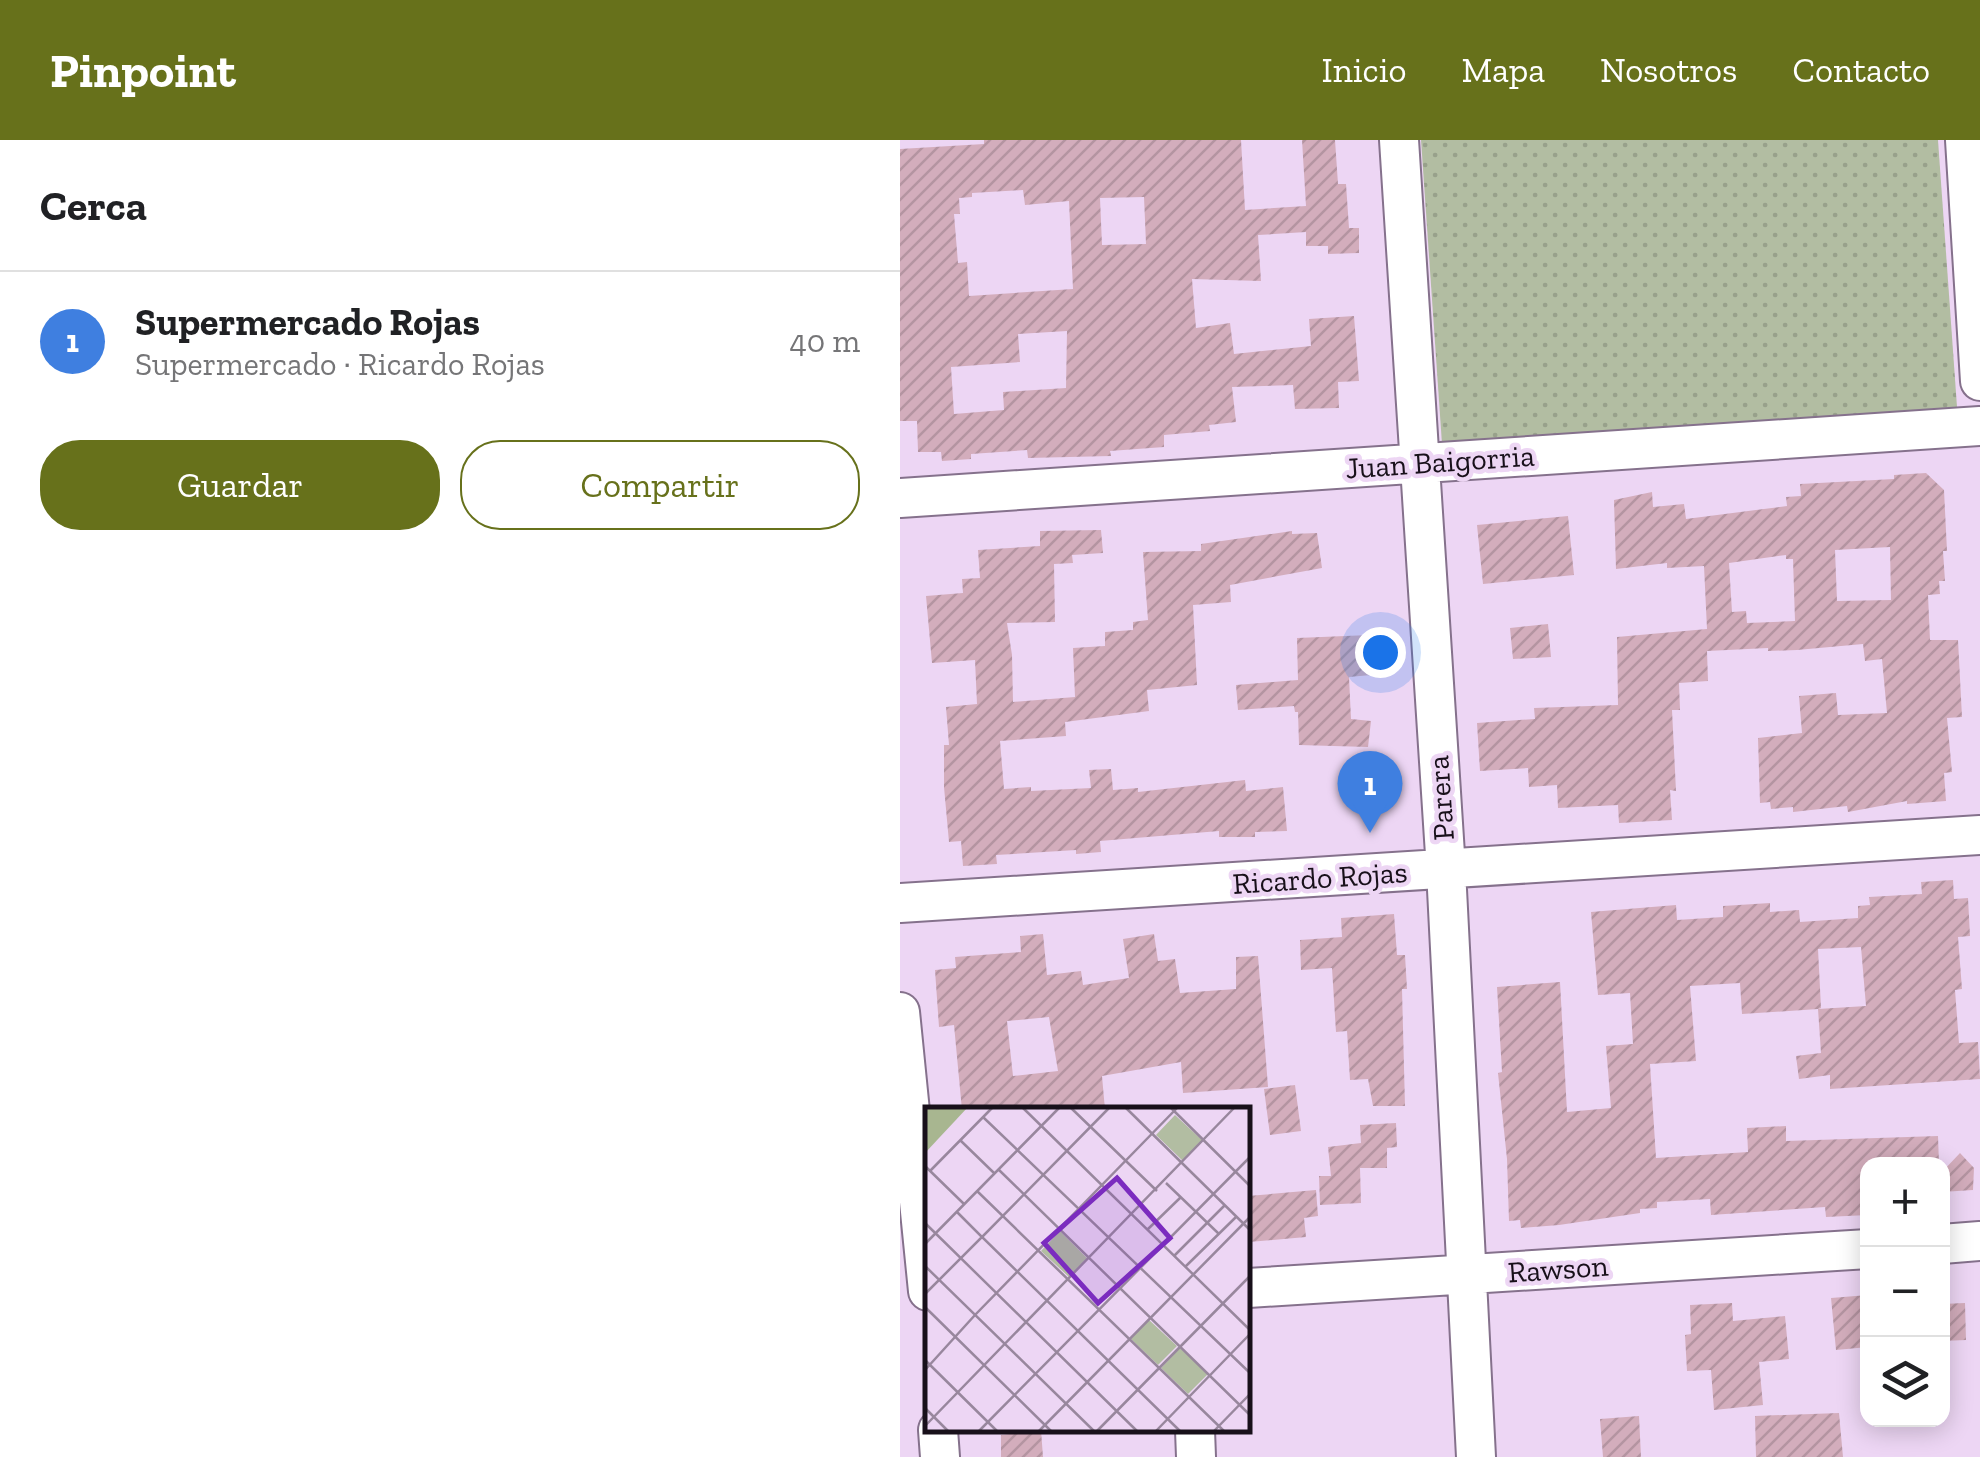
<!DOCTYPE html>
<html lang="es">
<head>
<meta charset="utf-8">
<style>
	body { margin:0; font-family:"Zilla Slab",serif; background:#f2f2f2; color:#202124 }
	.controls { position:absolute; right:30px; bottom:30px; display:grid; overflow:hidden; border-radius:20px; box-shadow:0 5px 25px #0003 }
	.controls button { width:90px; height:90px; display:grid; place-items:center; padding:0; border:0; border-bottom:2px solid #e0e0e0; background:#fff; color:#202124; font:50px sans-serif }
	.you { position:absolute; left:480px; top:512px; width:35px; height:35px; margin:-25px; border:8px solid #fff; border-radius:50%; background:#1a73e8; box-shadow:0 0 0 15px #1a73e833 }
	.badge { display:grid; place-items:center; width:65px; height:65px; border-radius:50%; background:#67711b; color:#fff; font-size:32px; font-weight:700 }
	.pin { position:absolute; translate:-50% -82px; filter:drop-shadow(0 2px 5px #0008) }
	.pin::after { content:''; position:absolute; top:52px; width:35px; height:30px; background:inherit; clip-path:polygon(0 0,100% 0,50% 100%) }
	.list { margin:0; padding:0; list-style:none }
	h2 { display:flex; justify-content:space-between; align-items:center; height:130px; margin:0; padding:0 40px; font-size:42px }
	h2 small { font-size:32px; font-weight:400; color:#757577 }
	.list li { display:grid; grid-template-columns:65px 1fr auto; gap:30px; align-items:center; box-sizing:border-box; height:140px; padding:0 40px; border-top:2px solid #e0e0e0 }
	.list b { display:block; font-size:38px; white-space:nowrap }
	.list p { margin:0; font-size:32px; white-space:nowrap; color:#757577 }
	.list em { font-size:32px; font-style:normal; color:#757577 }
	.actions { display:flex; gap:20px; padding:30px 40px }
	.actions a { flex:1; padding:22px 0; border:2px solid #67711b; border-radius:40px; text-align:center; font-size:35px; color:#67711b }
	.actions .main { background:#67711b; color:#fff }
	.icon { flex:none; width:55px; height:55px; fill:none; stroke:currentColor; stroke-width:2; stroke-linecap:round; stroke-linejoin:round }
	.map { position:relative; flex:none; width:1080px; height:1317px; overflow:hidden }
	header { display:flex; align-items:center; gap:60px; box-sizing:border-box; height:140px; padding:0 50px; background:#67711b; color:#fff }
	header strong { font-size:48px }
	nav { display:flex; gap:55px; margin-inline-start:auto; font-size:35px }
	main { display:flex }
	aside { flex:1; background:#fff }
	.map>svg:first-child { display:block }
</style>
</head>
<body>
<header>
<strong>Pinpoint</strong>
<nav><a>Inicio</a><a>Mapa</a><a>Nosotros</a><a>Contacto</a></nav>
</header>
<main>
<aside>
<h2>Cerca<small></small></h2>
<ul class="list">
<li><span class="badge" style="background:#3f7fe0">1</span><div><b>Supermercado Rojas</b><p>Supermercado · Ricardo Rojas</p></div><em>40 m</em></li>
</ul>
<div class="actions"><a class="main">Guardar</a><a>Compartir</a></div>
</aside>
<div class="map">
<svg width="1080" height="1317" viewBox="0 0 1080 1317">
	<defs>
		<pattern id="grass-dots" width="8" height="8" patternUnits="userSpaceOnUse" patternTransform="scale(2.5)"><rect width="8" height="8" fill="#b2bda2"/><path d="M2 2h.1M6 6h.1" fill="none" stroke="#98a18b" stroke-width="1.8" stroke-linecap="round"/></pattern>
		<pattern id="building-hatch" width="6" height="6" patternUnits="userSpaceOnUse" patternTransform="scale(2.5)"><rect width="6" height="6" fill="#d3adbc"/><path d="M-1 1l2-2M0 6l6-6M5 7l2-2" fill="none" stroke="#b494a1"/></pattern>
	</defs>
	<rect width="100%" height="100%" fill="#edd6f4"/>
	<path fill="url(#grass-dots)" d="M 521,0 L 1038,0 L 1057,267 L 542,304 Z"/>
	<path fill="url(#building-hatch)" fill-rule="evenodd" d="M 84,0 L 341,0 L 345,70 L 406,66 L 402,0 L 435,0 L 438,44 L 446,44 L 449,88 L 459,88 L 459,113 L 428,114 L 428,106 L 406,106 L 406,92 L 358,95 L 361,141 L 292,139 L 296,188 L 330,183 L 334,214 L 411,206 L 409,179 L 454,176 L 459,241 L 438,242 L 439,268 L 395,269 L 393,245 L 332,247 L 336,282 L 309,285 L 310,291 L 264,295 L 264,307 L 210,311 L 211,316 L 128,318 L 127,310 L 71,314 L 71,319 L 42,321 L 41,312 L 18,312 L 17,281 L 0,281 L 0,9 L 84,4 ZM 123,50 L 125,65 L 169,61 L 173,149 L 69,156 L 67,122 L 58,123 L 54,74 L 60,74 L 59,58 L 72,57 L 72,53 ZM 244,57 L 246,104 L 202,105 L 200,58 ZM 167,191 L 166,248 L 103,252 L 104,270 L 54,274 L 51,227 L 120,222 L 118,194 Z
		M 1026,333 L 1044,350 L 1047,411 L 1043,411 L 1045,441 L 1039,441 L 1040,454 L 1028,455 L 1030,500 L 1058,500 L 1062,577 L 1047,578 L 1052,632 L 1044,633 L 1046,661 L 1007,664 L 1007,661 L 948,672 L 947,666 L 893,672 L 893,667 L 871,669 L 870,662 L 860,663 L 858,598 L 902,593 L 899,556 L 936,553 L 938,575 L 987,573 L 982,519 L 965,521 L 963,504 L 897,510 L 868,511 L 868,508 L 807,511 L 808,541 L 779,543 L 780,570 L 772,570 L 776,651 L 770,650 L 772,680 L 719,683 L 718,665 L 658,668 L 657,645 L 629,647 L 628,628 L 580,631 L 577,583 L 635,579 L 634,568 L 718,565 L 717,497 L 807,489 L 804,426 L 767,428 L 767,423 L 716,429 L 714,360 L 752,352 L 753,367 L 784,364 L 786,379 L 887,366 L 886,357 L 901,356 L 900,344 L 994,339 L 994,335 ZM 990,407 L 991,460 L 937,461 L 935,410 ZM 886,415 L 886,419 L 893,419 L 895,481 L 847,483 L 846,471 L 832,472 L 829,423 Z
		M 668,376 L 674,435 L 583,444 L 577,385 Z
		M 201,390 L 203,413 L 172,415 L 173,423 L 154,424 L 155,482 L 107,483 L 112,515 L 113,562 L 175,557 L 173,508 L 205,506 L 205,492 L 233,490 L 233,482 L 248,480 L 243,412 L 301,411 L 301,404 L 392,391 L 392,394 L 417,393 L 422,428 L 330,445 L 331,462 L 293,465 L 297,545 L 247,550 L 249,571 L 165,582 L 166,596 L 100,601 L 104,649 L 131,647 L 131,651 L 191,648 L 189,630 L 211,629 L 213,650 L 238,648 L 238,652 L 345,640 L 346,651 L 383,647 L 387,691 L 355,692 L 355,697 L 319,697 L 319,691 L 200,701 L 201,712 L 176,714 L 176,710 L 96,715 L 97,724 L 63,726 L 61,701 L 49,702 L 44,647 L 44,605 L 49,605 L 46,567 L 77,564 L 75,520 L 32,523 L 26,456 L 63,453 L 62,439 L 80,438 L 78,410 L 140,406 L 140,391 Z
		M 648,484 L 651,517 L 613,519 L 610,488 Z
		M 494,494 L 496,524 L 470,527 L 471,535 L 449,537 L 451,579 L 471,581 L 468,607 L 399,605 L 398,572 L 395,572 L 394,566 L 338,570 L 336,545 L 398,540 L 397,498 Z
		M 1053,740 L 1054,759 L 1068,758 L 1070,796 L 1058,797 L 1062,849 L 1055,850 L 1059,903 L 1078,902 L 1080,939 L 930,949 L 930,935 L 899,939 L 896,916 L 921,913 L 918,869 L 842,874 L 840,843 L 790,846 L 796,921 L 750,924 L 756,1018 L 848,1012 L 847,988 L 886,986 L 886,1001 L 1038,996 L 1039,1024 L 968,1024 L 968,1075 L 926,1077 L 925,1067 L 811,1075 L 810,1059 L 757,1062 L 757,1068 L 740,1069 L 740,1073 L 659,1085 L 621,1088 L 620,1080 L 609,1081 L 607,1019 L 598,933 L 602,932 L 597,847 L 660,842 L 667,972 L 711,968 L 706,906 L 733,904 L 730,853 L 698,855 L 691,772 L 776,765 L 777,780 L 823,777 L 823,766 L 870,763 L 870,772 L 899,770 L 900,782 L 958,778 L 958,766 L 970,765 L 969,757 L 1022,754 L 1021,742 ZM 961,807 L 966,866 L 918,869 L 921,868 L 918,809 Z
		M 494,774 L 497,815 L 505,815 L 507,849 L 502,849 L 505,966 L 473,966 L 468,939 L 450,940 L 447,891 L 436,892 L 432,828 L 401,830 L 400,800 L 442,797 L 441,778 Z
		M 143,794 L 147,835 L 181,831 L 183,845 L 229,838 L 223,799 L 254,794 L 258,821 L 275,819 L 280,853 L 336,849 L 336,817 L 358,816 L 368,947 L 283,953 L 281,922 L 202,936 L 205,970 L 62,970 L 54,885 L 39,887 L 35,830 L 56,828 L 55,817 L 121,812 L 120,796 ZM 149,877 L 158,931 L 113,936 L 107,881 Z
		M 395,945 L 401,991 L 370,995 L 364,949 Z
		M 496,983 L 497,1007 L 487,1008 L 487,1028 L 460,1028 L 461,1063 L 420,1065 L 419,1036 L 431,1036 L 428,1007 L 461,1003 L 460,985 Z
		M 1060,1013 L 1074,1028 L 1073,1050 L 1042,1052 L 1042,1032 Z
		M 416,1050 L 418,1076 L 404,1078 L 406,1097 L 349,1102 L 348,1056 Z
		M 968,1155 L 968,1207 L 936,1210 L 931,1158 Z
		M 832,1163 L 833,1181 L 885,1176 L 889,1219 L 859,1222 L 863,1265 L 814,1270 L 811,1230 L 787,1231 L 785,1195 L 791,1194 L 790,1165 Z
		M 1065,1163 L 1066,1200 L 1042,1201 L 1042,1164 Z
		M 939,1273 L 943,1317 L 856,1317 L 855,1276 Z
		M 739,1276 L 741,1317 L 703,1317 L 700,1279 Z
		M 110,1290 L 141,1290 L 143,1317 L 101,1317 L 101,1295 L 110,1294 Z"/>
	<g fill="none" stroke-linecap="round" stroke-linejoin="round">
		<defs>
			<path id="minor" d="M 499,0 L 546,730 L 576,1317
				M 1065,0 L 1080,241
				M 0,358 L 1080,286
				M 0,763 L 1080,695
				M 0,872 L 28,1151
				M 1042,1104 L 1080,1101
				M 348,1148 L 968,1109
				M 38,1290 L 40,1317
				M 295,1290 L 296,1317"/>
		</defs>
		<use href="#minor" stroke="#85718c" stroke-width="42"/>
		<use href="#minor" stroke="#fff" stroke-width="38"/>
	</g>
	<g text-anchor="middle" stroke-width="9" stroke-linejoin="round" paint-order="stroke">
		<g font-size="30" fill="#18101a" stroke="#edd6f4">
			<text transform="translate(540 322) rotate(-4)" y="10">Juan Baigorria</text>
			<text transform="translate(541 658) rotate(-94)" y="10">Parera</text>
			<text transform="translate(420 738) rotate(-4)" y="10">Ricardo Rojas</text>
			<text transform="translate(658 1129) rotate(-4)" y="10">Rawson</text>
		</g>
	</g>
	<g transform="translate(25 967)">
		<rect width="325" height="325" fill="#edd6f4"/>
		<path d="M 250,8 L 278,34 L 258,54 L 231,28 ZM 135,124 L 162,151 L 144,170 L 116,144 ZM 223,212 L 252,239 L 233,258 L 206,232 ZM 255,241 L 283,267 L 263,287 L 236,261 Z" fill="#b2bda2"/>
		<path d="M 0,0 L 43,0 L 0,46 Z" fill="#a8b690"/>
		<path fill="none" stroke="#98879d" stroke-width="2.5" d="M 97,0 L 325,223M 145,0 L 232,84M 185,0 L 57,130 L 256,325M 200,0 L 325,123M 245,0 L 325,79M 59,11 L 325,266M 35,33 L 69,66M 0,59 L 39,97M 73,62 L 325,308M 5,64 L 68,0M 241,76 L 294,127M 52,84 L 300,325M 0,116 L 213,325M 222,123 L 256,90M 0,137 L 135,0M 249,149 L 300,98M 0,159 L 170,325M 260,160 L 311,110M 0,187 L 57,130 L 32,105M 0,200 L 127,325M 50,208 L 253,0M 0,253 L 73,325M 0,263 L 50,208M 0,301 L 24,325M 0,319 L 310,0M 53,325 L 325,50M 113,325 L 325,110M 171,325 L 325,169M 230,325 L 325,227M 288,325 L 325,287"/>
		<path fill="#7b2cbf" fill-opacity="0.15" stroke="#7b2cbf" stroke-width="5" d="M 192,71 L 245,131 L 173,196 L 119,136 Z"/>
		<rect width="325" height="325" fill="none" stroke="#18101a" stroke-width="5"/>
	</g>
</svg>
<div class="controls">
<button>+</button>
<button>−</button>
<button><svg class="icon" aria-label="layers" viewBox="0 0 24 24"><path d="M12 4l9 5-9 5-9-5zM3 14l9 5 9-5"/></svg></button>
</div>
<div class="you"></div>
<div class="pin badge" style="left:470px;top:693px;background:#3f7fe0">1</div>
</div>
</main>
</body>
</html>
